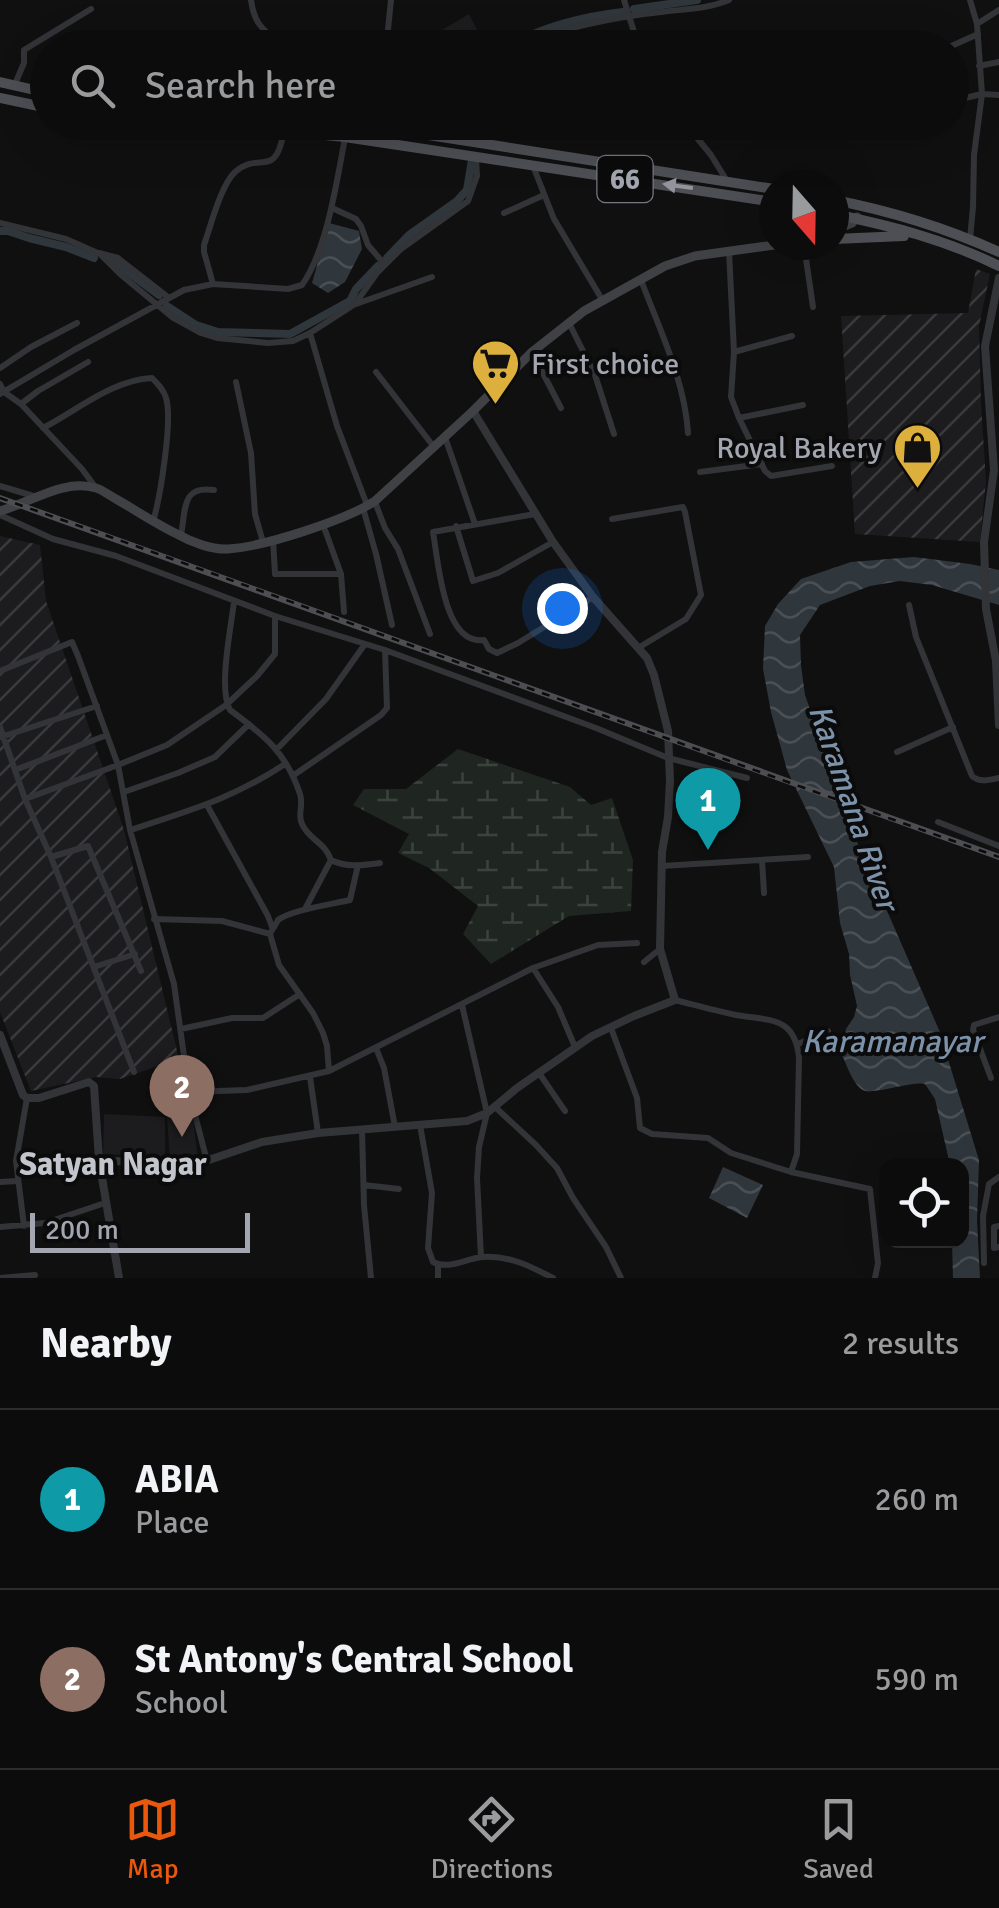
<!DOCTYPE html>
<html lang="en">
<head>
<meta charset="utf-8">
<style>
	body { margin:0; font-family:Signika,sans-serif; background:#1a1a1b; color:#f1f3f6 }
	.controls { position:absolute; right:30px; bottom:30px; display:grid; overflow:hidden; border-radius:20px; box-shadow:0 10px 40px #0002 }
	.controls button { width:90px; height:90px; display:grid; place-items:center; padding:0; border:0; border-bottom:2px solid #2c2c2e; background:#0c0c0d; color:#f1f3f6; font:50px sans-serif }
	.compass { position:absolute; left:759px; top:170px; width:90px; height:90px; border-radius:50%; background:#0c0c0d; box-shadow:0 10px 40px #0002; rotate:160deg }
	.scale { position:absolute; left:30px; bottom:25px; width:220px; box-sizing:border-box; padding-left:10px; border:5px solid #a3a6b0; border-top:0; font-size:28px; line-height:35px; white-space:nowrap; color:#a3a6b0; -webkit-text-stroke:8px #0b0b0c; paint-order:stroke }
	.you { position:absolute; left:562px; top:608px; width:35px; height:35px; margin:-25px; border:8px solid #fff; border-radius:50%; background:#1a73e8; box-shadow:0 0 0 15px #1a73e833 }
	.badge { display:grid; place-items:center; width:65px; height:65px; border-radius:50%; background:#ea580c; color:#fff; font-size:32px; font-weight:700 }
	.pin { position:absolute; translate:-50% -82px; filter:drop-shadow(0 2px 5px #0008) }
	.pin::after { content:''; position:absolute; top:52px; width:35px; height:30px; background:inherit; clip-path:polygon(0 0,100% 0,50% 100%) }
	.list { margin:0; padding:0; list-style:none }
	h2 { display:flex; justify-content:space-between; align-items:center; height:130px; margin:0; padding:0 40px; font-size:42px }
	h2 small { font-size:32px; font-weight:400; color:#9a9b9d }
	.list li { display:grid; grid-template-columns:65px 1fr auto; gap:30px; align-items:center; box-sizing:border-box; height:180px; padding:0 40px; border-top:2px solid #2c2c2e }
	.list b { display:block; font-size:38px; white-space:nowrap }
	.list p { margin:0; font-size:32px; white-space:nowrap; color:#9a9b9d }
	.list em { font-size:32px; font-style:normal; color:#9a9b9d }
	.icon { flex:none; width:55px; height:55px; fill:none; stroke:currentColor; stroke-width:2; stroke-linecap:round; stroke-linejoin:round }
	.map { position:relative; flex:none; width:999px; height:1278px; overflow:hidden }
	.search { position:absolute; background:#0c0c0d; box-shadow:0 10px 40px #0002; left:30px; right:30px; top:30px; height:110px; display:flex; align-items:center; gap:25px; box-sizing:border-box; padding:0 35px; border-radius:55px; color:#9a9b9d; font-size:38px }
	.sheet { height:490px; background:#0c0c0d }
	nav { display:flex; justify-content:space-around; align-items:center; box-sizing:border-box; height:140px; border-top:2px solid #2c2c2e; background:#0c0c0d; font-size:28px; color:#9a9b9d }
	nav a { display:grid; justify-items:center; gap:5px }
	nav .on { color:#ea580c }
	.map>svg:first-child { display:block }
</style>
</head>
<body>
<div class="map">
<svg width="999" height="1278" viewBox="0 0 999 1278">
	<defs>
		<pattern id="industrial-furrows" width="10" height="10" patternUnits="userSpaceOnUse" patternTransform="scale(2.5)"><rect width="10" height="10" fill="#1c1c1e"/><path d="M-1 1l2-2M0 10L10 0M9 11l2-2" fill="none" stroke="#3a3a3c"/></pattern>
		<pattern id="wetland-marsh" width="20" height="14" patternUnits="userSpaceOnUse" patternTransform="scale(2.5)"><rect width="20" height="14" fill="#1f2520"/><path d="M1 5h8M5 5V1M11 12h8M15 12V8" fill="none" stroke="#3c423e"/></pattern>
		<pattern id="water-waves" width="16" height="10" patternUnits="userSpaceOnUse" patternTransform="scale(2.5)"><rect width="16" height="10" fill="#2f363c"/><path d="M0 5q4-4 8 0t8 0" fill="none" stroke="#4a5056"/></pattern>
	</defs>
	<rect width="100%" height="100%" fill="#101011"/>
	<path fill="#1c1c1e" d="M 469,14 L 481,38 L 492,34 L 504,46 L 413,47 Z
		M 104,1114 L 165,1117 L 165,1157 L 103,1154 Z
		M 192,1114 L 198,1158 L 170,1160 L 167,1116 Z"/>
	<path fill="url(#industrial-furrows)" d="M 976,269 L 990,274 L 979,326 L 981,403 L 986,481 L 980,542 L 855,534 L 841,316 L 968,313 Z
		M 0,536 L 40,545 L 46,601 L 124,830 L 179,1059 L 120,1079 L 96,1077 L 31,1091 L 0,1012 Z"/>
	<path fill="url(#wetland-marsh)" d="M 458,749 L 570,787 L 591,805 L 612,798 L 633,860 L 631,911 L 569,916 L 491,964 L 463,934 L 478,906 L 429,868 L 398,853 L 409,834 L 353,805 L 364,789 L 406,789 Z"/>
	<path fill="url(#water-waves)" d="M 329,223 L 359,231 L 362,249 L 345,282 L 328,293 L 312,283 Z
		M 914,557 L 970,564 L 999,570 L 999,605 L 932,585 L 900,581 L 870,586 L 820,605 L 800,635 L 801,665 L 805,695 L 857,842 L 939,1030 L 979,1160 L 977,1221 L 980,1278 L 953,1278 L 952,1241 L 962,1240 L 962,1166 L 950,1165 L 935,1099 L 925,1084 C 909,1081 870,1097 861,1089 C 852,1082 846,1063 841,1053 L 846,1029 L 854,1017 L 857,1006 L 850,975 L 849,954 L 840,923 L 834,867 L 787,770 L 771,712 L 763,669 L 765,626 L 778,604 L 801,579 L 851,562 Z
		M 723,1167 L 763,1185 L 747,1218 L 709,1198 Z"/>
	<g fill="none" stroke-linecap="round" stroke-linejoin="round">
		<path stroke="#2f363c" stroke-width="8" d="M 634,9 L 697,0
			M 509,48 C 537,27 588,16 623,12
			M 0,231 L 8,231 L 29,238 L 66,247 L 94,258
			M 109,258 L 159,295
			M 387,258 L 409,235 L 457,201 L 467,190 L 472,160
			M 167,306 L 196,325 L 218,332 L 290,334 L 350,301 L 356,289 L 378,266"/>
		<path stroke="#333438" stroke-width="6" d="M 251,0 C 255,28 265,29 283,48
			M 624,0 L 639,48
			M 970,0 L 977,24 L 982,94 L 974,155 L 973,207 L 970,239
			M 977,24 L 999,10
			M 384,48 L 387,39 L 391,0
			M 518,48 C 551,29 622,16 661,12 C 684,9 708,9 729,0
			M 947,48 L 978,34
			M 979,66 L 999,62
			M 15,84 L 24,63 L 24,50 L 91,9
			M 952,101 L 982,94 L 999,95
			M 482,122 L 484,143
			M 684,122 L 711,155 L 727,181
			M 533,166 L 554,219 L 603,301
			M 332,208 L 356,219 L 361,226 L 368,245 L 385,265
			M 504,213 L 544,195
			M 0,223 L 66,239 L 100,254 L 120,274 L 172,317 L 201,333 L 217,338 L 268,343 L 293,341 L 310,333 L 355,304 L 377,273 L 401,249 L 468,201 L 477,176 L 476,158
			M 804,245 L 813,307
			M 729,251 L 734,352 L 792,336
			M 99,253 L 118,258 L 168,297
			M 641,280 C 659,328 685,381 688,433
			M 213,284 L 204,252 L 204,245 C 211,225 221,185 235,172 C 260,150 275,181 284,131
			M 356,304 L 432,277
			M 569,323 L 595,375 L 614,434
			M 310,333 L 337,426 L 367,505
			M 532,352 L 561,408
			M 734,352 L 731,397 L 739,418 L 803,405
			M 0,368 L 31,347 L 77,323
			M 376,372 L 434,447
			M 236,382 L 251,453 L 255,514 L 263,542
			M 0,384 L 4,392 L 21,404 L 82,469 L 96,488
			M 0,394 L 74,350 L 184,290 L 213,284 L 288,289 L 302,285 C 327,250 337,180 345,138
			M 21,404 L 38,391 L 88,362
			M 739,418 L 765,471 L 771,476 L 832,466
			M 43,428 C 78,410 112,380 152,378 C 158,384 164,390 166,398 C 173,420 160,498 153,522
			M 445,437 L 475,524
			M 700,472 L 762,464
			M 0,486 L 37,497
			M 375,502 L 385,528 L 398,549 L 430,634
			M 363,508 L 376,554 L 392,625
			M 535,514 L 433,532 C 438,559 443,646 484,640 L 489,649 L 497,653 L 518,643 L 593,597
			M 0,515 L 53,539 L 116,556 L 275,616 L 385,650 L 596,728 L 668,758 L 747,778
			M 612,519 L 683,507 L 685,512 L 701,595 L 686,619 L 638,648
			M 456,526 L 473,581 L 498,573 L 553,542
			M 325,530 L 341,574 L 344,612
			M 181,535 C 186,510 181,485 214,490
			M 273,539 L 275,574 L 341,574
			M 234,602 C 231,628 218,689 230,710 C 264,735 286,752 300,794 C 304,806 297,814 302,824 C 309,840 325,842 331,860 C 346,868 364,865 380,863
			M 909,605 L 916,637 L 972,776 C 980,783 989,780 999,778
			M 0,671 L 72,642 L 78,656 L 118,765 L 130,830 L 174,984 L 189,1092 L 207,1161
			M 0,727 L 25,799 L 51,857 L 134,1072
			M 1,737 L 97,706
			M 276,750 L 326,699 L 365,644
			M 897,752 L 953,727
			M 15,770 L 107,735
			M 294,775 L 381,715 L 387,708 L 385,650
			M 124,792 L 178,773 L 215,757 L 249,724
			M 25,799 L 118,765 L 167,745 L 226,705 L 257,676 L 275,654 L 275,616
			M 207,805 L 268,916 L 272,927
			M 938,822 L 999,846
			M 130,830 C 188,811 234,798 285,764
			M 51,857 L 88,846 L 141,971
			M 762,860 L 764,893
			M 662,866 L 808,857
			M 305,909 L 331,860
			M 154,919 L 222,921 L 270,934
			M 644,962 L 660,949
			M 94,967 L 135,954
			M 533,968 L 558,1007 L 575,1047
			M 462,1005 L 487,1113 L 479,1147 L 477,1178 L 481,1257
			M 611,1028 L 637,1098 L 640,1128 L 652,1134 L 708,1138 L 731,1153 L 791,1172 L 797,1154 L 799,1058 C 795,1016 770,1021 736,1015 C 716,1011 695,1005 675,1000
			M 181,1029 L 232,1018 L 263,1018 L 300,994
			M 798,1044 L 828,1031
			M 376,1048 L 384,1068 L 395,1127
			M 329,1071 L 327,1046 L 323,1033 L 313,1013 L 279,965 L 270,934 C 270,933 278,921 278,920 C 291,910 333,904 350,900 L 358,865
			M 539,1073 L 565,1111
			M 310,1077 L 318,1133
			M 991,1078 L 973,1030 L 974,1025 L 999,1017
			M 189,1092 L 247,1090 L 329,1071 L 533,968 L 598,945 L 637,943
			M 494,1106 L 536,1145 L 557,1168 L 573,1198 L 606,1247 L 621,1278
			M 420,1125 L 432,1193 L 428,1248 L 433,1262 C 449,1270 465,1259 482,1257 C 509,1255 530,1266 553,1278
			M 362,1130 L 364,1205 L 371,1278
			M 791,1172 L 870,1189 L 878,1263 L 875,1278
			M 0,1182 L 18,1181
			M 364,1185 L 399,1189
			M 24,1226 L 16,1161 L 27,1098
			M 999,1226 L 994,1227 L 994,1248 L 999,1247
			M 0,1227 L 45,1223 L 105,1203
			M 984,1263 L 983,1216 L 989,1184 L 999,1177
			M 0,1278 L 35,1275
			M 438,1278 L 438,1266"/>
		<path stroke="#333438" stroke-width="8" d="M 999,278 L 985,346 L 994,470 L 984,542 L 986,609 L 996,661 L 999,725
			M 0,1035 L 23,1095 L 27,1098 L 39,1098 L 89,1082 L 94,1086 L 99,1160 L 119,1278
			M 99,1160 L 191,1166 L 262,1142 L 318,1133 L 467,1121 L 487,1113 L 517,1088 L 592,1036 L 634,1016 L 675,1000 L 660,949 L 662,852 L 668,817 L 670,781 L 668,731 L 654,675 L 647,658 L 593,597 L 553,542 L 473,411"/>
		<path stroke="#404145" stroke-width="9" d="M 834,230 L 852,223 L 857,217
			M 0,511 C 30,503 64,478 96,488 C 103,490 110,496 116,499 C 137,511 156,524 177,534 C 191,542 212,550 228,549 C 263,547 346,520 375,501 L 473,411 L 532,352 L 584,311 L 665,266 L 695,256 L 774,245"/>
		<path stroke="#4e4f54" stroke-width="10" d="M 0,82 L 48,93
			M 0,98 L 48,108
			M 193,122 L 345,137 L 774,202
			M 345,122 L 774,189
			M 834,200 C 891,211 946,228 999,252
			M 834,214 C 892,226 946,240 999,266
			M 834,239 L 904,236"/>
		<defs>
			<path id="rail" d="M 0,498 C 334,615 665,740 999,857"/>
		</defs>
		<use href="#rail" stroke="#4d4e52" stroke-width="6"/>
		<use href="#rail" stroke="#0b0b0c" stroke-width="2.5" stroke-dasharray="8" stroke-linecap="butt"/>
	</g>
	<defs><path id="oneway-solid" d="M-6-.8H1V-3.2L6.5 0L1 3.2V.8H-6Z" transform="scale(2.5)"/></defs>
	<use fill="#92959e" href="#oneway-solid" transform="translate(678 186) rotate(-172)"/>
	<defs>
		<symbol id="supermarket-pin" viewBox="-11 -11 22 30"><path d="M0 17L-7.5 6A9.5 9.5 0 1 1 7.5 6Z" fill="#ddaf3c" stroke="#0b0b0c"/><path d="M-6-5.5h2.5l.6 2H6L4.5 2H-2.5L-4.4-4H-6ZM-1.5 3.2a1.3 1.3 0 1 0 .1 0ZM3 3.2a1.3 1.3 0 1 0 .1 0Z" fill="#111"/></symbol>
		<symbol id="shop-pin" viewBox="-11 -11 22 30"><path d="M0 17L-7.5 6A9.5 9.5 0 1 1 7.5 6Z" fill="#ddaf3c" stroke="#0b0b0c"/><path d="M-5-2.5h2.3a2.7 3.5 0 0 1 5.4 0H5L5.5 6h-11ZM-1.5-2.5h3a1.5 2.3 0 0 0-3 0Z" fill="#111"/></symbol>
	</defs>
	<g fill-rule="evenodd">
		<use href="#supermarket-pin" x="468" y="336" width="55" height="75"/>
		<use href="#shop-pin" x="890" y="420" width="55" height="75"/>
	</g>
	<g text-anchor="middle" stroke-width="8" stroke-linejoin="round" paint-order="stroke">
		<rect fill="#0b0b0c" stroke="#75787f" stroke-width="2.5" x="597.5" y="156" width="55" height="46" rx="8"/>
		<g font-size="28" font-weight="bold" fill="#a3a6b0">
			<text x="625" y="189">66</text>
		</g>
		<g font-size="30" fill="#a3a6b0" stroke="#0b0b0c" text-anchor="start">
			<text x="531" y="374">First choice</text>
			<text x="882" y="458" text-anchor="end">Royal Bakery</text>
		</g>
		<g font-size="32" font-style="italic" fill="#7c92a9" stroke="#0b0b0c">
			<text transform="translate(854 807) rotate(71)" y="11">Karamana River</text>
			<text x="892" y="1052">Karamanayar</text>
		</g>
		<g font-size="32" font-weight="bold" fill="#c3c5cd" stroke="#0b0b0c">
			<text x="113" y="1175">Satyan Nagar</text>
		</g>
	</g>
</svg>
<div class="controls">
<button><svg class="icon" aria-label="locate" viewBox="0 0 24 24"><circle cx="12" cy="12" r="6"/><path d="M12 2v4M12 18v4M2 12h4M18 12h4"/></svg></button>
</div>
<svg class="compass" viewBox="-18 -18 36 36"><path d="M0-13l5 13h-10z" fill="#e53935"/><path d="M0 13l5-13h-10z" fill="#9a9b9d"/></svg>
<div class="scale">200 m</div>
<div class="you"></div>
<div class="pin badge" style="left:708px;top:850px;background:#0f9aa8">1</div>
<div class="pin badge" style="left:182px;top:1137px;background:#8d6e63">2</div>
<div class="search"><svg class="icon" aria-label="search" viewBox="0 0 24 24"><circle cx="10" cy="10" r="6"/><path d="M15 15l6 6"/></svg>Search here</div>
</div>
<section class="sheet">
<h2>Nearby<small>2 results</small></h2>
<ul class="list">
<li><span class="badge" style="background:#0f9aa8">1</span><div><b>ABIA</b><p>Place</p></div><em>260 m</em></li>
<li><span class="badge" style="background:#8d6e63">2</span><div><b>St Antony's Central School</b><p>School</p></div><em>590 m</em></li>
</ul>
</section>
<nav>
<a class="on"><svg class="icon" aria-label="map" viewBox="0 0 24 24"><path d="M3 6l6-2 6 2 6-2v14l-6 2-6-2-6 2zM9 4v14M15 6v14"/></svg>Map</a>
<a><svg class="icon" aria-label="directions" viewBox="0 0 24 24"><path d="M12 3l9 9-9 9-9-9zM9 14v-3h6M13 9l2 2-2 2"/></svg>Directions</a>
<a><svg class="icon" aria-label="saved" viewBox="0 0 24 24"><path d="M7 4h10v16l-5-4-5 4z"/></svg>Saved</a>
</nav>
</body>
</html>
